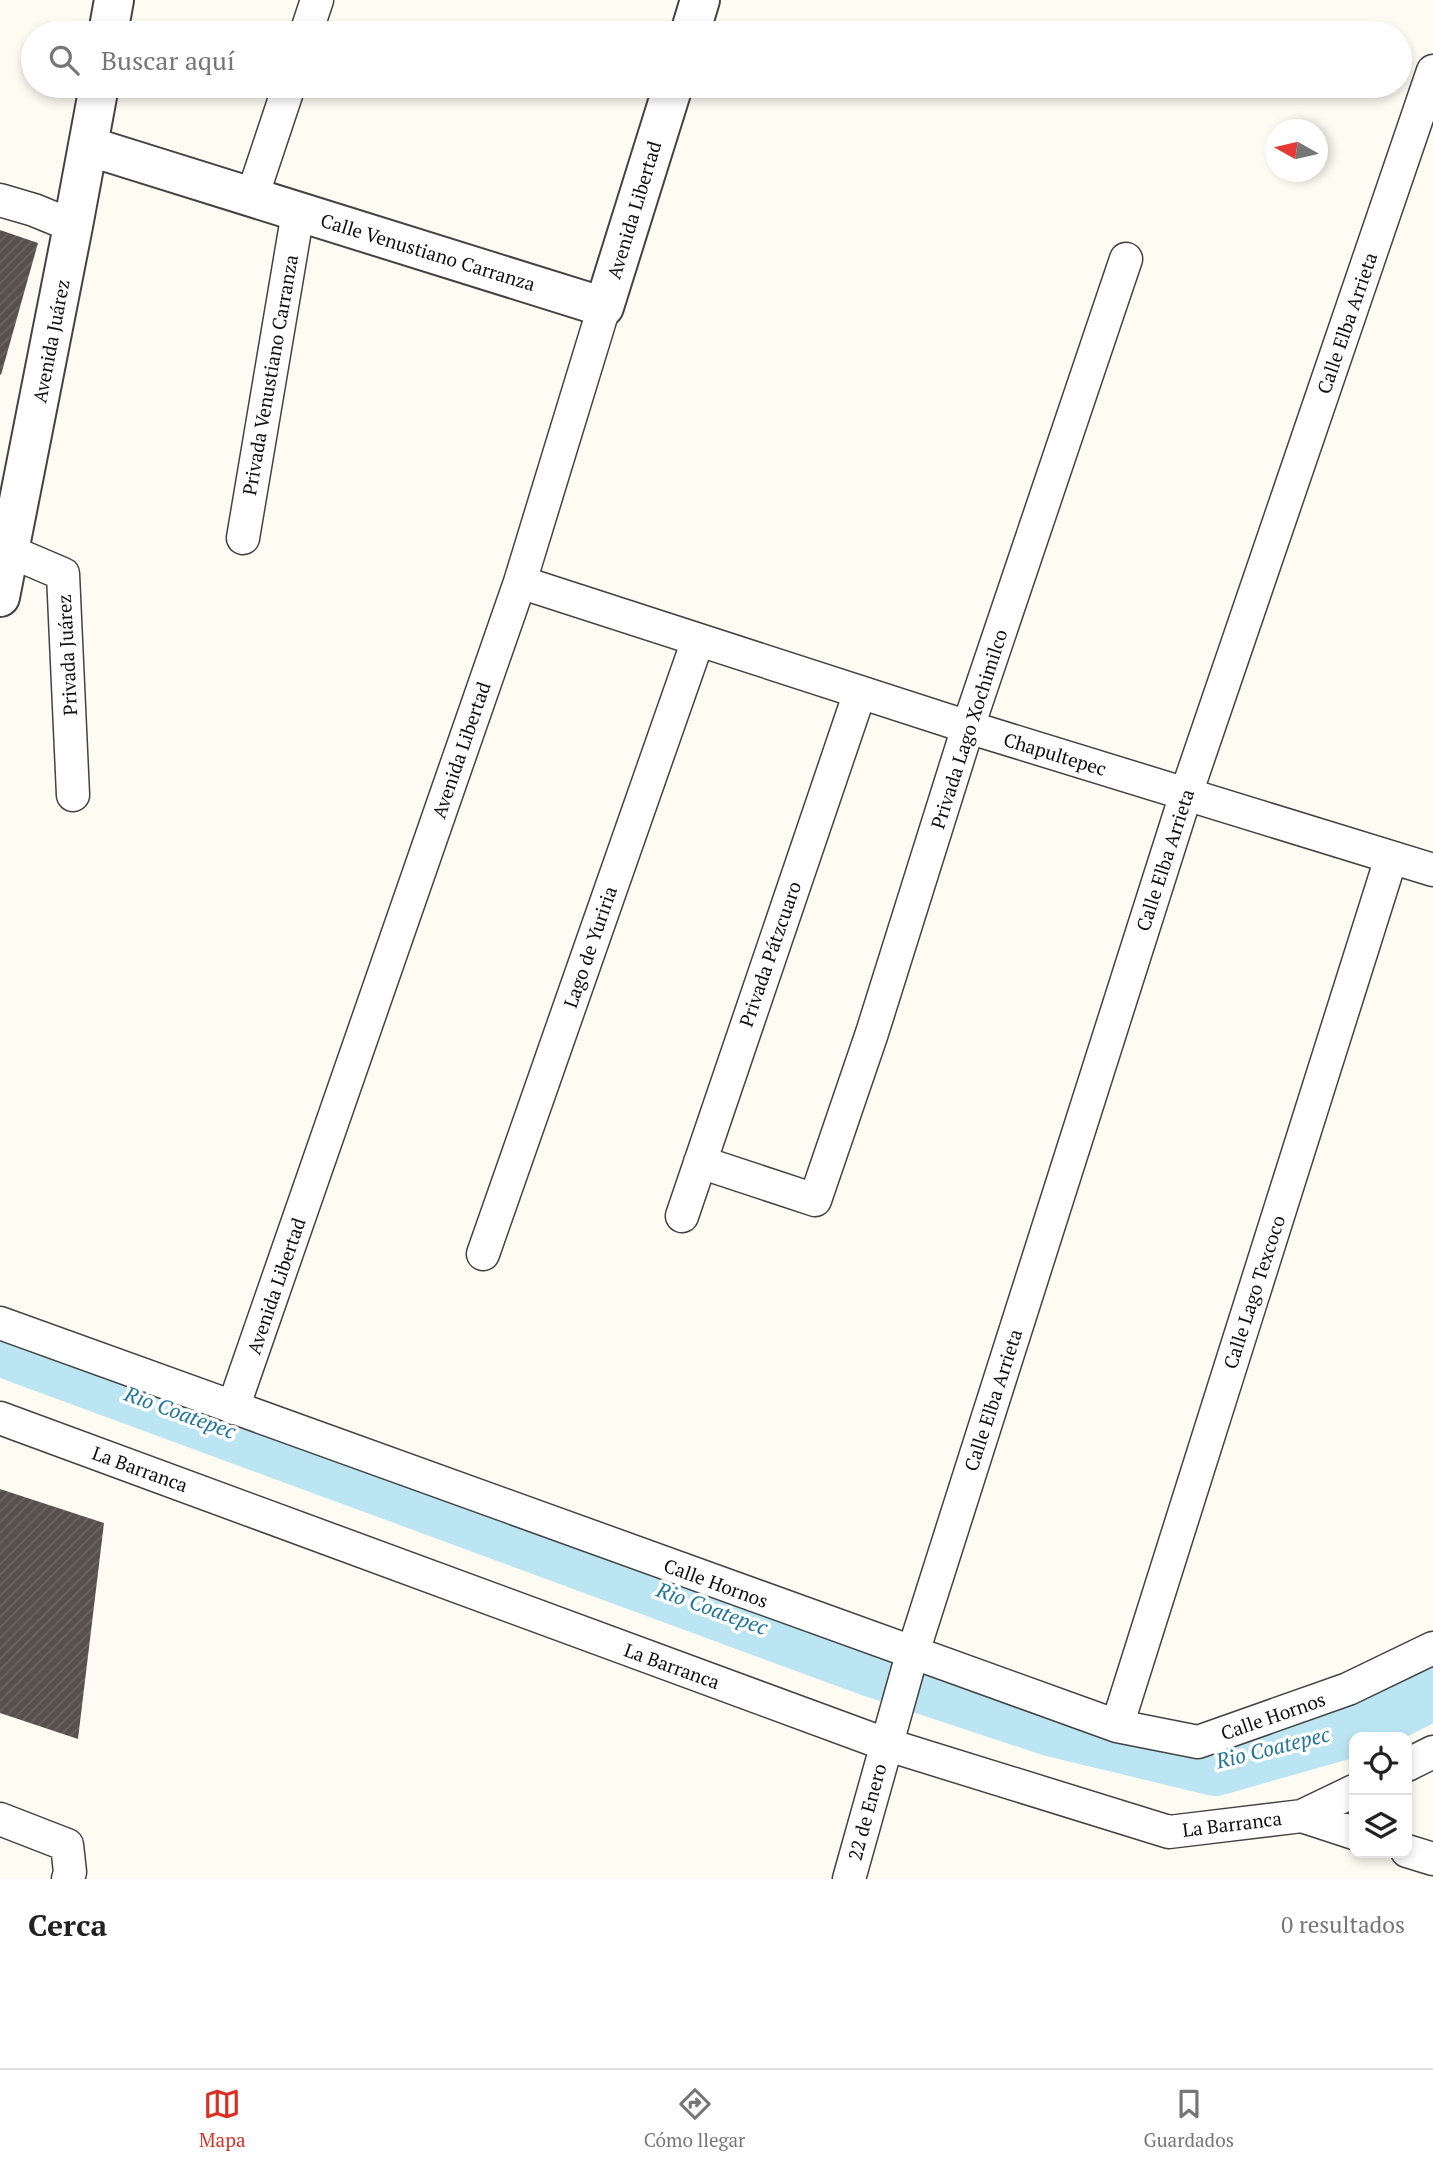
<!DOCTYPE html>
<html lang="es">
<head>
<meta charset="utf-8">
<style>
	body { margin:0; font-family:"PT Serif",serif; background:#f6f6f6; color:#222 }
	.controls { position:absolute; right:21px; bottom:21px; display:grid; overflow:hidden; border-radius:14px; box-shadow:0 4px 10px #0003 }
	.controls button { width:63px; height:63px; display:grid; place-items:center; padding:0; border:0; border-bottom:2px solid #e0e0e0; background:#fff; color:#222; font:35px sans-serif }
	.compass { position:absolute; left:1265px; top:119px; width:63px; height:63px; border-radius:50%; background:#fff; box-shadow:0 4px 10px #0003; rotate:278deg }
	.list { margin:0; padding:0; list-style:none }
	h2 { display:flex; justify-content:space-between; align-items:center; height:91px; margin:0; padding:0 28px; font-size:30px }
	h2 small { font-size:23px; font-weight:400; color:#767676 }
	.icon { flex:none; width:38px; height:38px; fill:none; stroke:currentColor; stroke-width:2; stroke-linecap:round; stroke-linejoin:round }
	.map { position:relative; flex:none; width:1433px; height:1879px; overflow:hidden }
	.search { position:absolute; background:#fff; box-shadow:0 4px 10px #0003; left:21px; right:21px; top:21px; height:77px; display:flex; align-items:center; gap:18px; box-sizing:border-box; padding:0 24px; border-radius:38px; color:#767676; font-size:26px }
	.sheet { height:189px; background:#fff }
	nav { display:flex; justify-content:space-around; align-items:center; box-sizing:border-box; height:98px; border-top:2px solid #e0e0e0; background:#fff; font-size:19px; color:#767676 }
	nav a { display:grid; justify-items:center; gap:4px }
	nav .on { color:#d93025 }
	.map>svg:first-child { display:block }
</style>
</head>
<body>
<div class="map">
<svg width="1433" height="1879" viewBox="0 0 1433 1879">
	<defs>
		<pattern id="building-hatch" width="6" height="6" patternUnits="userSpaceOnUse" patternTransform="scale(1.75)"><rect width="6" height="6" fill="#58504d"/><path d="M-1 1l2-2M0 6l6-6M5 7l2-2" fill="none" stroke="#6b6562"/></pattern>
	</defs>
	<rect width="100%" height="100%" fill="#fefbf3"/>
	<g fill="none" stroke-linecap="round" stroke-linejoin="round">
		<path stroke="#bbe5f2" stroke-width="58" d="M 0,1347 L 872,1668 L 1050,1727 L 1215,1767 L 1370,1723 L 1433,1691"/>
	</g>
	<path fill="url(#building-hatch)" d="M 0,230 L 38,243 L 1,375 L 0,374 Z
		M 0,1489 L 104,1523 L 78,1739 L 0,1713 Z"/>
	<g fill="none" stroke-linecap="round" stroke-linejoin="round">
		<defs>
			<path id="minor" d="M 306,33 L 317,0
				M 252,197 L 289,86
				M 0,200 L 34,210 L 73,226
				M 243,538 L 298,212
				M 9,551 L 63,574 L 73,795
				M 520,582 L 968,727 L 1433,870
				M 700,1162 L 815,1200 L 872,1033 L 968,727 L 1126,259
				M 682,1216 L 860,692
				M 483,1254 L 698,640
				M 0,1323 L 1117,1726 L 1198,1742 L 1348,1689 L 1433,1648
				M 233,1408 L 520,582 L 604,307
				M 0,1418 L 885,1744 L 1169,1832 L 1302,1816 L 1354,1791
				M 1117,1726 L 1391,858
				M 1407,1765 L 1433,1752
				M 1302,1816 L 1354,1833
				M 0,1819 L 67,1845 L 70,1872 L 68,1879
				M 1407,1851 L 1433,1859
				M 849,1879 L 909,1665 L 1186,794 L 1433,71"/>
			<path id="tertiary" d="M 108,33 L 114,0
				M 690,33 L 700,0
				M 88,146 L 604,307 L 673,86
				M 0,597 L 73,226 L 99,86"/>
		</defs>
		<use href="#minor" stroke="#434343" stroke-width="35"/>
		<use href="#tertiary" stroke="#434343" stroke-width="42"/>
		<use href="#minor" stroke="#fff" stroke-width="32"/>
		<use href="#tertiary" stroke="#fff" stroke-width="38"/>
	</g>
	<g text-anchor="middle" stroke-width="7" stroke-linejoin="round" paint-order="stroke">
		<g font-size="19" fill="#101010" stroke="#fff">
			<text transform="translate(634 210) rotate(-73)" y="7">Avenida Libertad</text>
			<text transform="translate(428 252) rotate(17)" y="7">Calle Venustiano Carranza</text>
			<text transform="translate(1347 323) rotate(-71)" y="7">Calle Elba Arrieta</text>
			<text transform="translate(51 341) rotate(-79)" y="7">Avenida Juárez</text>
			<text transform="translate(270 375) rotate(-80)" y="7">Privada Venustiano Carranza</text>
			<text transform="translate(67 655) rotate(-93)" y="7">Privada Juárez</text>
			<text transform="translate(969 729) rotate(-72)" y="7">Privada Lago Xochimilco</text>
			<text transform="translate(461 750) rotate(-71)" y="7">Avenida Libertad</text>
			<text transform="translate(1055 754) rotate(17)" y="7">Chapultepec</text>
			<text transform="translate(1165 860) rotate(-72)" y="7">Calle Elba Arrieta</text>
			<text transform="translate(590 947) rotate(-71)" y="7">Lago de Yuriria</text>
			<text transform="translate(770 954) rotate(-71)" y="7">Privada Pátzcuaro</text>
			<text transform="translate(276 1286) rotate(-71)" y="7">Avenida Libertad</text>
			<text transform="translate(1254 1292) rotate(-72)" y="7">Calle Lago Texcoco</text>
			<text transform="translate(993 1400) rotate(-72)" y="7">Calle Elba Arrieta</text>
			<text transform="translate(140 1469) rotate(20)" y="7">La Barranca</text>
			<text transform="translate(716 1583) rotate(20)" y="7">Calle Hornos</text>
			<text transform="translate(672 1666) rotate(20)" y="7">La Barranca</text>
			<text transform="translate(1273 1716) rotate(-19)" y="7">Calle Hornos</text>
			<text transform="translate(867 1812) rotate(-75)" y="7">22 de Enero</text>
			<text transform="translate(1232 1824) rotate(-7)" y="7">La Barranca</text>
		</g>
		<g font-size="21" font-style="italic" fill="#21759a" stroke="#fff">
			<text transform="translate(180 1413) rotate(20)" y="7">Rio Coatepec</text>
			<text transform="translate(712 1609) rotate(20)" y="7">Rio Coatepec</text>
			<text transform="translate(1273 1748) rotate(-14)" y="7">Rio Coatepec</text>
		</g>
	</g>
</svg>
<div class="controls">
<button><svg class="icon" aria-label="locate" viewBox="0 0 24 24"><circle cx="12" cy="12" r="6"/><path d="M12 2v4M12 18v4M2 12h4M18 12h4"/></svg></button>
<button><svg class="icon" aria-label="layers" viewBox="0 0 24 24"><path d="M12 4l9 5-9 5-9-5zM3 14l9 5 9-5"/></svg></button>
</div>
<svg class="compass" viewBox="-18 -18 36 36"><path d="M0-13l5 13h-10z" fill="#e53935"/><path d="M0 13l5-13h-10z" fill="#767676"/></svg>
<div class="search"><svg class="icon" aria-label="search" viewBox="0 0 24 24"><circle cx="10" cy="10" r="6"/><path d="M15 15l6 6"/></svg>Buscar aquí</div>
</div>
<section class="sheet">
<h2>Cerca<small>0 resultados</small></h2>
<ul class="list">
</ul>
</section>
<nav>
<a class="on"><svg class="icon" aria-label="map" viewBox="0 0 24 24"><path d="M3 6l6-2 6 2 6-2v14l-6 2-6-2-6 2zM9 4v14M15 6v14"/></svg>Mapa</a>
<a><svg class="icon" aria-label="directions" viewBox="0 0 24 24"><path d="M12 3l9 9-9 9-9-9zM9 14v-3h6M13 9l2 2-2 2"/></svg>Cómo llegar</a>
<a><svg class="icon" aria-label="saved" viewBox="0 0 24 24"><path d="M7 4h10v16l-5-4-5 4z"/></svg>Guardados</a>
</nav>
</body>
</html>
